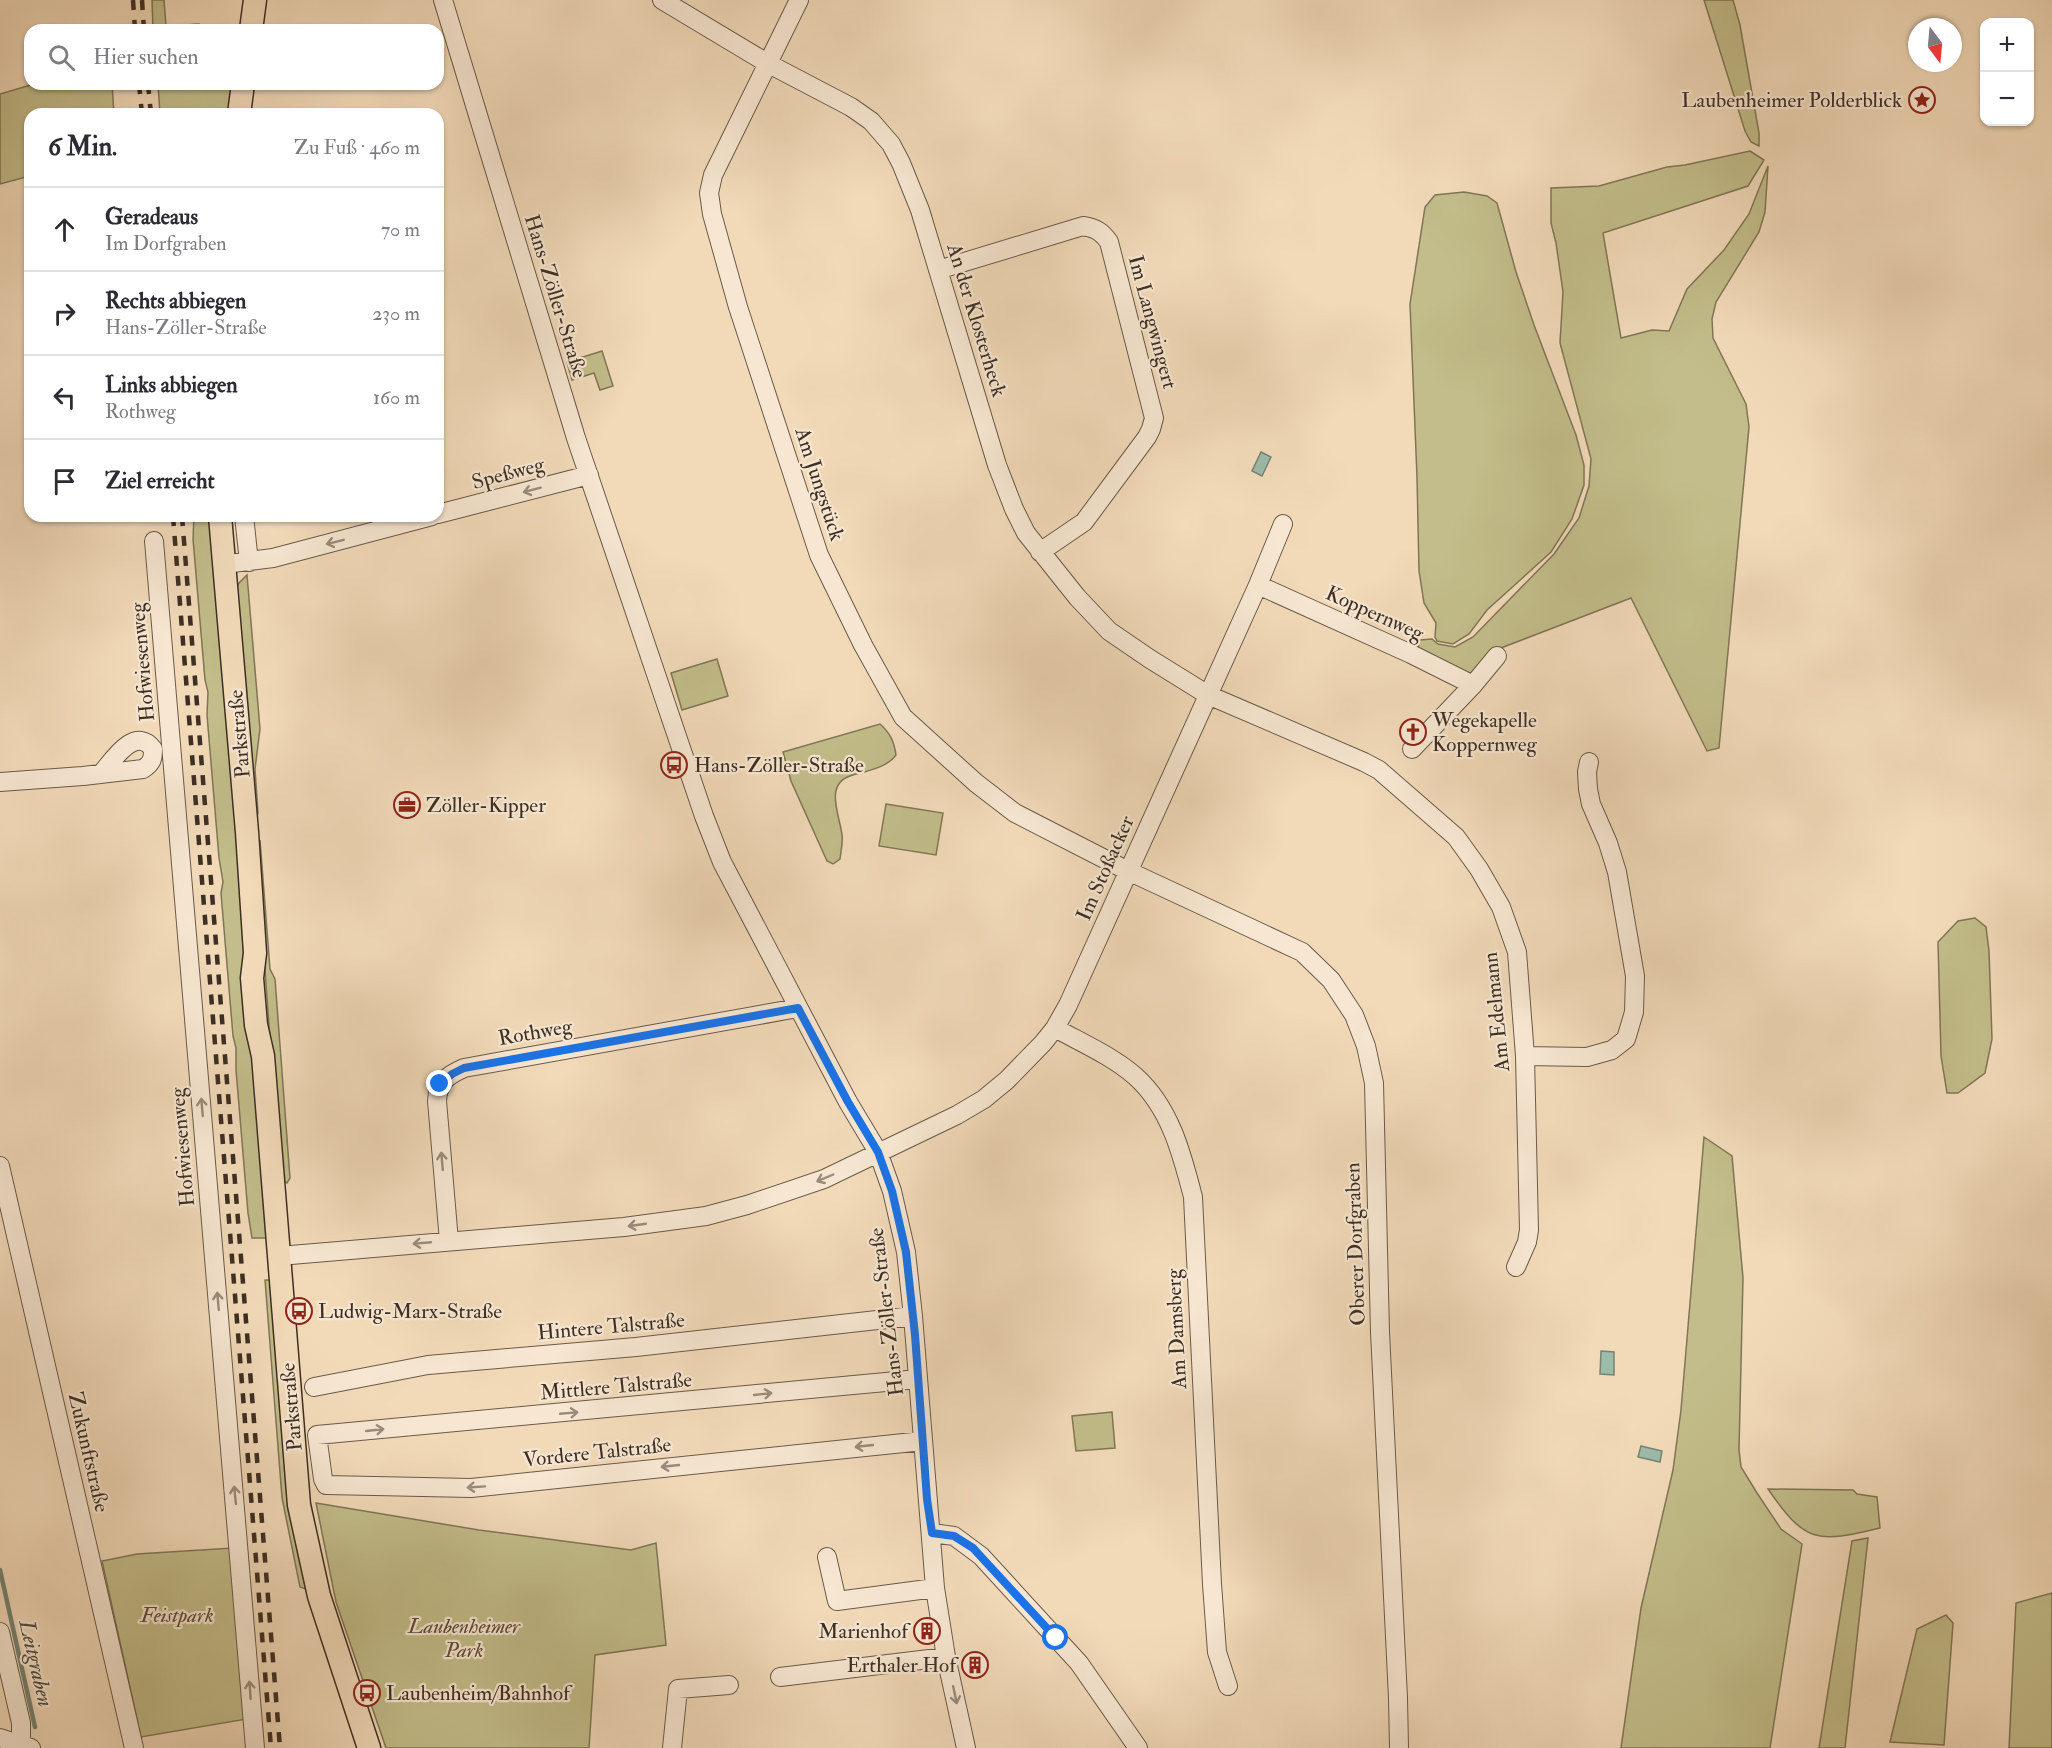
<!DOCTYPE html>
<html lang="de">
<head>
<meta charset="utf-8">
<style>
	body { margin:0; font-family:"IM FELL Double Pica",serif; background:#f7f7f7; color:#2b2b33 }
	.controls { position:absolute; right:18px; top:18px; display:grid; overflow:hidden; border-radius:12px; box-shadow:0 2px 4px #0004 }
	.controls button { width:54px; height:54px; display:grid; place-items:center; padding:0; border:0; border-bottom:2px solid #e1e1e2; background:#fff; color:#2b2b33; font:30px sans-serif }
	.compass { position:absolute; left:1908px; top:18px; width:54px; height:54px; border-radius:50%; background:#fff; box-shadow:0 2px 4px #0004; rotate:164deg }
	.stop { position:absolute; width:18px; height:18px; margin:-14px; border:4px solid #1a73e8; border-radius:50%; background:#fff }
	.stop.end { background:#1a73e8; border-color:#fff; box-shadow:0 2px 6px #0008 }
	.list { margin:0; padding:0; list-style:none }
	h2 { display:flex; justify-content:space-between; align-items:center; height:78px; margin:0; padding:0 24px; font-size:26px }
	h2 small { font-size:20px; font-weight:400; color:#7c7c81 }
	.list li { display:grid; grid-template-columns:39px 1fr auto; gap:18px; align-items:center; box-sizing:border-box; height:84px; padding:0 24px; border-top:2px solid #e1e1e2 }
	.list b { display:block; font-size:22px; white-space:nowrap }
	.list p { margin:0; font-size:20px; white-space:nowrap; color:#7c7c81 }
	.list em { font-size:20px; font-style:normal; color:#7c7c81 }
	.icon { flex:none; width:33px; height:33px; fill:none; stroke:currentColor; stroke-width:2; stroke-linecap:round; stroke-linejoin:round }
	.map { position:relative; flex:none; width:2052px; height:1748px; overflow:hidden }
	.search { position:absolute; background:#fff; box-shadow:0 2px 4px #0004; left:24px; top:24px; width:420px; height:66px; display:flex; align-items:center; gap:15px; box-sizing:border-box; padding:0 21px; border-radius:18px; color:#7c7c81; font-size:22px }
	.panel { position:absolute; background:#fff; box-shadow:0 2px 4px #0004; left:24px; top:108px; width:420px; height:414px; border-radius:18px }
	.map>svg:first-child { display:block }
</style>
</head>
<body>
<div class="map">
<svg width="2052" height="1748" viewBox="0 0 2052 1748">
	<rect width="100%" height="100%" fill="#f2dab9"/>
	<filter id="stains"><feTurbulence type="fractalNoise" baseFrequency=".00333" numOctaves="4"/><feColorMatrix values="0 0 0 0 .2 0 0 0 0 .09 0 0 0 0 .02 0 0 0 .5 -.17"/></filter>
	<radialGradient id="worn" r=".72"><stop offset=".6" stop-color="#630" stop-opacity="0"/><stop offset="1" stop-color="#630" stop-opacity=".3"/></radialGradient>
	<path fill="#c2bd8a" stroke="#807657" stroke-width="1.5" d="M 152,0 L 164,0 L 166,26 L 199,24 L 200,30 L 153,30 Z
		M 1704,0 L 1733,0 L 1740,25 L 1759,133 L 1759,146 L 1751,142 L 1745,131 Z
		M 34,84 L 112,84 L 114,114 L 30,114 L 30,176 L 0,184 L 0,94 Z
		M 158,84 L 234,84 L 229,114 L 160,114 Z
		M 1750,151 L 1764,160 L 1748,186 L 1603,233 L 1621,338 L 1652,330 L 1669,331 L 1687,289 L 1724,250 L 1749,214 L 1768,166 L 1765,212 L 1759,232 L 1716,302 L 1712,319 L 1713,338 L 1746,404 L 1749,427 L 1719,748 L 1707,751 L 1631,598 L 1493,651 L 1475,673 L 1465,673 L 1417,652 L 1420,640 L 1432,639 L 1438,644 L 1455,647 L 1473,637 L 1554,554 L 1579,518 L 1589,486 L 1591,459 L 1560,343 L 1563,292 L 1556,243 L 1551,223 L 1551,188 L 1599,186 L 1667,167 L 1685,165 Z
		M 1464,192 L 1487,196 L 1497,203 L 1516,272 L 1534,325 L 1576,435 L 1584,465 L 1584,485 L 1572,519 L 1551,552 L 1487,610 L 1469,634 L 1453,644 L 1437,641 L 1435,637 L 1436,623 L 1424,603 L 1419,571 L 1417,477 L 1410,304 L 1425,207 L 1435,195 Z
		M 602,351 L 613,386 L 600,390 L 594,373 L 572,380 L 567,362 Z
		M 194,516 L 212,516 L 270,1238 L 252,1238 L 248,1213 L 236,1070 L 236,1048 L 233,1036 L 221,893 L 223,882 L 219,858 L 207,715 L 208,692 L 205,680 L 193,539 Z
		M 247,575 L 260,729 L 255,769 L 258,813 L 255,811 L 237,588 L 239,583 Z
		M 717,659 L 728,696 L 682,710 L 671,673 Z
		M 880,724 C 890,733 894,741 896,755 C 887,768 865,771 850,776 C 824,785 840,816 842,835 C 843,843 841,851 840,859 L 833,864 L 827,861 L 791,781 L 783,752 Z
		M 886,804 L 943,813 L 936,855 L 879,846 Z
		M 260,840 L 270,969 L 275,979 L 290,1178 L 287,1183 L 282,1180 L 280,1174 L 256,849 Z
		M 1975,918 L 1986,927 L 1989,951 L 1992,1039 L 1985,1073 L 1958,1093 L 1947,1093 L 1941,1056 L 1938,942 L 1958,921 Z
		M 1704,1137 L 1732,1156 L 1743,1278 L 1739,1450 L 1741,1467 L 1757,1493 L 1781,1529 L 1802,1544 L 1770,1748 L 1621,1748 L 1641,1608 L 1673,1470 L 1681,1410 Z
		M 265,1280 L 272,1280 L 306,1589 L 300,1587 L 282,1498 Z
		M 1112,1412 L 1115,1448 L 1076,1451 L 1072,1416 Z
		M 1768,1489 L 1853,1490 L 1857,1494 L 1877,1497 L 1880,1528 C 1817,1543 1806,1544 1768,1489 Z
		M 316,1503 L 479,1530 L 631,1550 L 656,1543 L 666,1645 L 595,1655 L 589,1748 L 386,1748 L 336,1602 Z
		M 1868,1538 L 1845,1748 L 1819,1748 L 1852,1541 Z
		M 233,1548 L 247,1719 L 141,1737 L 102,1561 L 137,1554 Z
		M 2052,1593 L 2052,1748 L 2009,1748 L 2016,1603 Z
		M 1946,1615 L 1953,1623 L 1944,1745 L 1890,1742 L 1917,1629 Z"/>
	<path fill="#9cbba9" stroke="#768374" stroke-width="1.5" d="M 1261,452 L 1271,457 L 1262,476 L 1252,471 Z
		M 1601,1351 L 1614,1352 L 1614,1375 L 1600,1374 Z
		M 1641,1446 L 1662,1451 L 1660,1462 L 1638,1457 Z"/>
	<g fill="none" stroke-linecap="round" stroke-linejoin="round">
		<path stroke="#768374" stroke-width="4.5" d="M 0,1570 L 35,1727"/>
		<defs>
			<path id="minor" d="M 443,0 L 576,438 L 704,816 L 722,862 L 848,1102 L 878,1152 L 892,1191 L 906,1252 L 913,1316 L 935,1588 L 946,1657 L 966,1748
				M 662,0 L 767,63 L 851,107 L 871,121 L 891,144 L 901,163 L 920,210 L 997,465 L 1014,509 L 1026,533 L 1077,597 L 1109,631 L 1150,659 L 1208,695 L 1364,762 L 1379,770 L 1456,837 L 1479,869 L 1501,907 L 1517,952 L 1525,1056 L 1529,1230 L 1527,1242 L 1516,1267
				M 799,0 L 713,175 L 709,193 L 712,214 L 738,307 L 819,555 L 863,645 L 903,717 L 976,783 L 1015,813 L 1128,871 L 1302,952 L 1331,980 L 1354,1015 L 1366,1046 L 1374,1083 L 1380,1332 L 1398,1698 L 1399,1748
				M 938,270 L 1083,226 C 1096,228 1102,232 1109,242 L 1154,418 L 1151,429 L 1147,437 L 1084,522 L 1040,552
				M 438,514 L 589,475
				M 244,516 L 249,562
				M 154,541 L 255,1748
				M 224,564 L 273,558 L 432,516
				M 1258,585 L 1411,654 L 1473,685
				M 1412,749 L 1473,685 L 1497,656
				M 0,782 L 83,776 L 143,769 C 152,763 153,759 153,749 C 135,725 113,760 101,774
				M 1055,1028 C 1082,1043 1112,1056 1135,1076 C 1170,1107 1182,1154 1193,1197 L 1212,1584 L 1217,1652 L 1228,1686
				M 1525,1056 L 1587,1057 L 1612,1050 L 1626,1039 L 1634,1012 L 1635,976 L 1617,872 L 1608,843 L 1591,804 L 1588,789 L 1587,772 L 1589,762
				M 0,1166 L 134,1748
				M 449,1241 L 437,1101 C 438,1082 448,1075 464,1068 L 798,1008
				M 279,1256 L 624,1227 L 706,1216 L 747,1205 L 824,1179 L 957,1115 L 984,1099 L 1007,1080 L 1043,1043 L 1055,1028 L 1068,1005 L 1258,585 L 1283,524
				M 918,1379 L 317,1435 L 323,1479 L 326,1485 L 471,1488 L 923,1441
				M 314,1387 L 428,1365 L 636,1347 L 913,1316
				M 932,1533 L 954,1536 L 981,1556 L 1079,1663 L 1138,1748
				M 827,1557 L 837,1601 L 935,1588
				M 0,1632 L 21,1723 L 21,1738 L 18,1744
				M 780,1677 L 946,1657
				M 0,1738 L 31,1748
				M 672,1748 L 678,1689 L 729,1685"/>
			<path id="major" d="M 251,30 L 255,0
				M 239,114 L 243,84
				M 220,516 L 247,832 L 255,953 L 252,978 L 256,1025 L 263,1056 L 299,1505 L 319,1596 L 369,1748"/>
		</defs>
		<use href="#minor" stroke="#6a5a49" stroke-width="20"/>
		<use href="#major" stroke="#3d2f24" stroke-width="25"/>
		<use href="#minor" stroke="#f7e7d2" stroke-width="18"/>
		<use href="#major" stroke="#f2dab9" stroke-width="22"/>
		<path stroke="#3d2f24" stroke-width="4.5" stroke-dasharray="10 10" stroke-linecap="butt" d="M 133,0 L 135,30
			M 142,0 L 144,30
			M 139,84 L 142,114
			M 148,84 L 151,114
			M 173,516 L 271,1748
			M 182,516 L 280,1748"/>
	</g>
	<defs><path id="oneway-shaft" d="M-6 0H5M1.5-3L5.5 0L1.5 3" fill="none" stroke-width="1.6" stroke-linecap="round" stroke-linejoin="round" transform="scale(1.5)"/></defs>
	<g stroke="#9a8b7b">
		<use href="#oneway-shaft" transform="translate(532 490) rotate(165)"/>
		<use href="#oneway-shaft" transform="translate(335 542) rotate(166)"/>
		<use href="#oneway-shaft" transform="translate(202 1107) rotate(-95)"/>
		<use href="#oneway-shaft" transform="translate(442 1161) rotate(-95)"/>
		<use href="#oneway-shaft" transform="translate(825 1178) rotate(157)"/>
		<use href="#oneway-shaft" transform="translate(637 1225) rotate(172)"/>
		<use href="#oneway-shaft" transform="translate(422 1243) rotate(175)"/>
		<use href="#oneway-shaft" transform="translate(218 1301) rotate(-95)"/>
		<use href="#oneway-shaft" transform="translate(763 1394) rotate(-6)"/>
		<use href="#oneway-shaft" transform="translate(569 1413) rotate(-5)"/>
		<use href="#oneway-shaft" transform="translate(375 1430) rotate(-6)"/>
		<use href="#oneway-shaft" transform="translate(864 1446) rotate(174)"/>
		<use href="#oneway-shaft" transform="translate(670 1466) rotate(174)"/>
		<use href="#oneway-shaft" transform="translate(476 1487) rotate(176)"/>
		<use href="#oneway-shaft" transform="translate(235 1495) rotate(-96)"/>
		<use href="#oneway-shaft" transform="translate(250 1690) rotate(-94)"/>
		<use href="#oneway-shaft" transform="translate(955 1695) rotate(78)"/>
	</g>
	<g fill="none" stroke-linecap="round" stroke-linejoin="round">
		<path stroke="#1a73e8" stroke-width="8" d="M 440,1084 L 452,1074 L 464,1068 L 798,1008 L 848,1102 L 878,1152 L 892,1191 L 906,1252 L 915,1335 L 927,1499 L 932,1533 L 954,1536 L 973,1548 L 1056,1638"/>
	</g>
	<defs>
		<symbol id="sight-ring" viewBox="-11 -11 22 22"><circle r="9.5" fill="#f7e7d2" stroke="#8f2418" stroke-width="1.5"/><path d="M0-6L1.8-2.2L6-1.7L2.9 1.2L3.7 5.4L0 3.3L-3.7 5.4L-2.9 1.2L-6-1.7L-1.8-2.2Z" fill="#8f2418"/></symbol>
		<symbol id="church-ring" viewBox="-11 -11 22 22"><circle r="9.5" fill="#f7e7d2" stroke="#8f2418" stroke-width="1.5"/><path d="M-1.2-6h2.4v3.5h3.3v2.4h-3.3V6h-2.4V-.1h-3.3v-2.4h3.3Z" fill="#8f2418"/></symbol>
		<symbol id="bus-ring" viewBox="-11 -11 22 22"><circle r="9.5" fill="#f7e7d2" stroke="#8f2418" stroke-width="1.5"/><path d="M-5-6H5V4H4V6H2V4H-2V6H-4V4H-5ZM-3.5-4V0h7V-4ZM-3.5 1.2v1.5H-2V1.2ZM2 1.2v1.5H3.5V1.2Z" fill="#8f2418"/></symbol>
		<symbol id="office-ring" viewBox="-11 -11 22 22"><circle r="9.5" fill="#f7e7d2" stroke="#8f2418" stroke-width="1.5"/><path d="M-6-3h4V-5.5h4V-3h4V5H-6ZM-1-4.5V-3h2v-1.5ZM-6 0V1H6V0Z" fill="#8f2418"/></symbol>
		<symbol id="building-ring" viewBox="-11 -11 22 22"><circle r="9.5" fill="#f7e7d2" stroke="#8f2418" stroke-width="1.5"/><path d="M-4-6H4V6H1V3H-1V6H-4ZM-2.5-4.3h1.7v1.8h-1.7ZM.8-4.3h1.7v1.8H.8ZM-2.5-1h1.7V.8h-1.7ZM.8-1h1.7V.8H.8Z" fill="#8f2418"/></symbol>
	</defs>
	<g fill-rule="evenodd">
		<use href="#sight-ring" x="1907" y="85" width="30" height="30"/>
		<use href="#church-ring" x="1398" y="717" width="30" height="30"/>
		<use href="#bus-ring" x="659" y="750" width="30" height="30"/>
		<use href="#office-ring" x="392" y="790" width="30" height="30"/>
		<use href="#bus-ring" x="284" y="1296" width="30" height="30"/>
		<use href="#building-ring" x="912" y="1616" width="30" height="30"/>
		<use href="#building-ring" x="960" y="1650" width="30" height="30"/>
		<use href="#bus-ring" x="352" y="1678" width="30" height="30"/>
	</g>
	<g text-anchor="middle" stroke-width="4.5" stroke-linejoin="round" paint-order="stroke">
		<g font-size="21" fill="#3d2f24" stroke="#f7e7d2" text-anchor="start">
			<text x="1902" y="107" text-anchor="end">Laubenheimer Polderblick</text>
			<text x="1432" y="727">Wegekapelle<tspan x="1432" dy="24">Koppernweg</tspan></text>
			<text x="694" y="772">Hans-Zöller-Straße</text>
			<text x="426" y="812">Zöller-Kipper</text>
			<text x="318" y="1318">Ludwig-Marx-Straße</text>
			<text x="908" y="1638" text-anchor="end">Marienhof</text>
			<text x="956" y="1672" text-anchor="end">Erthaler Hof</text>
			<text x="386" y="1700">Laubenheim/Bahnhof</text>
		</g>
		<g font-size="21" fill="#3d2f24" stroke="#f7e7d2">
			<text transform="translate(556 296) rotate(73)" y="7">Hans-Zöller-Straße</text>
			<text transform="translate(977 320) rotate(73)" y="7">An der Klosterheck</text>
			<text transform="translate(1153 322) rotate(75)" y="7">Im Langwingert</text>
			<text transform="translate(508 473) rotate(-15)" y="7">Speßweg</text>
			<text transform="translate(820 484) rotate(72)" y="7">Am Jungstück</text>
			<text transform="translate(1375 613) rotate(24)" y="7">Koppernweg</text>
			<text transform="translate(142 662) rotate(-95)" y="7">Hofwiesenweg</text>
			<text transform="translate(239 734) rotate(-95)" y="7">Parkstraße</text>
			<text transform="translate(1105 868) rotate(-66)" y="7">Im Stoßacker</text>
			<text transform="translate(1496 1012) rotate(-96)" y="7">Am Edelmann</text>
			<text transform="translate(535 1032) rotate(-10)" y="7">Rothweg</text>
			<text transform="translate(182 1147) rotate(-95)" y="7">Hofwiesenweg</text>
			<text transform="translate(1355 1244) rotate(-92)" y="7">Oberer Dorfgraben</text>
			<text transform="translate(886 1312) rotate(-97)" y="7">Hans-Zöller-Straße</text>
			<text transform="translate(611 1326) rotate(-5)" y="7">Hintere Talstraße</text>
			<text transform="translate(1176 1329) rotate(-93)" y="7">Am Damsberg</text>
			<text transform="translate(616 1386) rotate(-5)" y="7">Mittlere Talstraße</text>
			<text transform="translate(291 1407) rotate(-95)" y="7">Parkstraße</text>
			<text transform="translate(89 1452) rotate(77)" y="7">Zukunftstraße</text>
			<text transform="translate(597 1452) rotate(-6)" y="7">Vordere Talstraße</text>
		</g>
		<g font-size="21" font-style="italic" fill="#584b38" stroke="#f7e7d2">
			<text x="177" y="1622">Feistpark</text>
			<text x="464" y="1633">Laubenheimer<tspan x="464" dy="24">Park</tspan></text>
		</g>
		<g font-size="22" font-style="italic" fill="#504b3f" stroke="#f7e7d2">
			<text transform="translate(37 1663) rotate(77)" y="8">Leitgraben</text>
		</g>
	</g>
	<rect width="100%" height="100%" filter="url(#stains)"/>
	<rect width="100%" height="100%" fill="url(#worn)"/>
</svg>
<div class="controls">
<button>+</button>
<button>−</button>
</div>
<svg class="compass" viewBox="-18 -18 36 36"><path d="M0-13l5 13h-10z" fill="#e53935"/><path d="M0 13l5-13h-10z" fill="#7c7c81"/></svg>
<div class="stop" style="left:1056px;top:1638px"></div>
<div class="stop end" style="left:440px;top:1084px"></div>
<div class="search"><svg class="icon" aria-label="search" viewBox="0 0 24 24"><circle cx="10" cy="10" r="6"/><path d="M15 15l6 6"/></svg>Hier suchen</div>
<section class="panel">
<h2>6 Min.<small>Zu Fuß · 460 m</small></h2>
<ul class="list">
<li><svg class="icon" aria-label="ahead" viewBox="0 0 24 24"><path d="M12 20V5M6 11l6-6 6 6"/></svg><div><b>Geradeaus</b><p>Im Dorfgraben</p></div><em>70 m</em></li>
<li><svg class="icon" aria-label="right" viewBox="0 0 24 24"><path d="M7 20v-9h11M14 6l5 5-5 5"/></svg><div><b>Rechts abbiegen</b><p>Hans-Zöller-Straße</p></div><em>230 m</em></li>
<li><svg class="icon" aria-label="left" viewBox="0 0 24 24"><path d="M17 20v-9H6M10 6l-5 5 5 5"/></svg><div><b>Links abbiegen</b><p>Rothweg</p></div><em>160 m</em></li>
<li><svg class="icon" aria-label="arrive" viewBox="0 0 24 24"><path d="M6 21V4h12l-3 4 3 4H6"/></svg><div><b>Ziel erreicht</b></div></li>
</ul>
</section>
</div>
</body>
</html>
